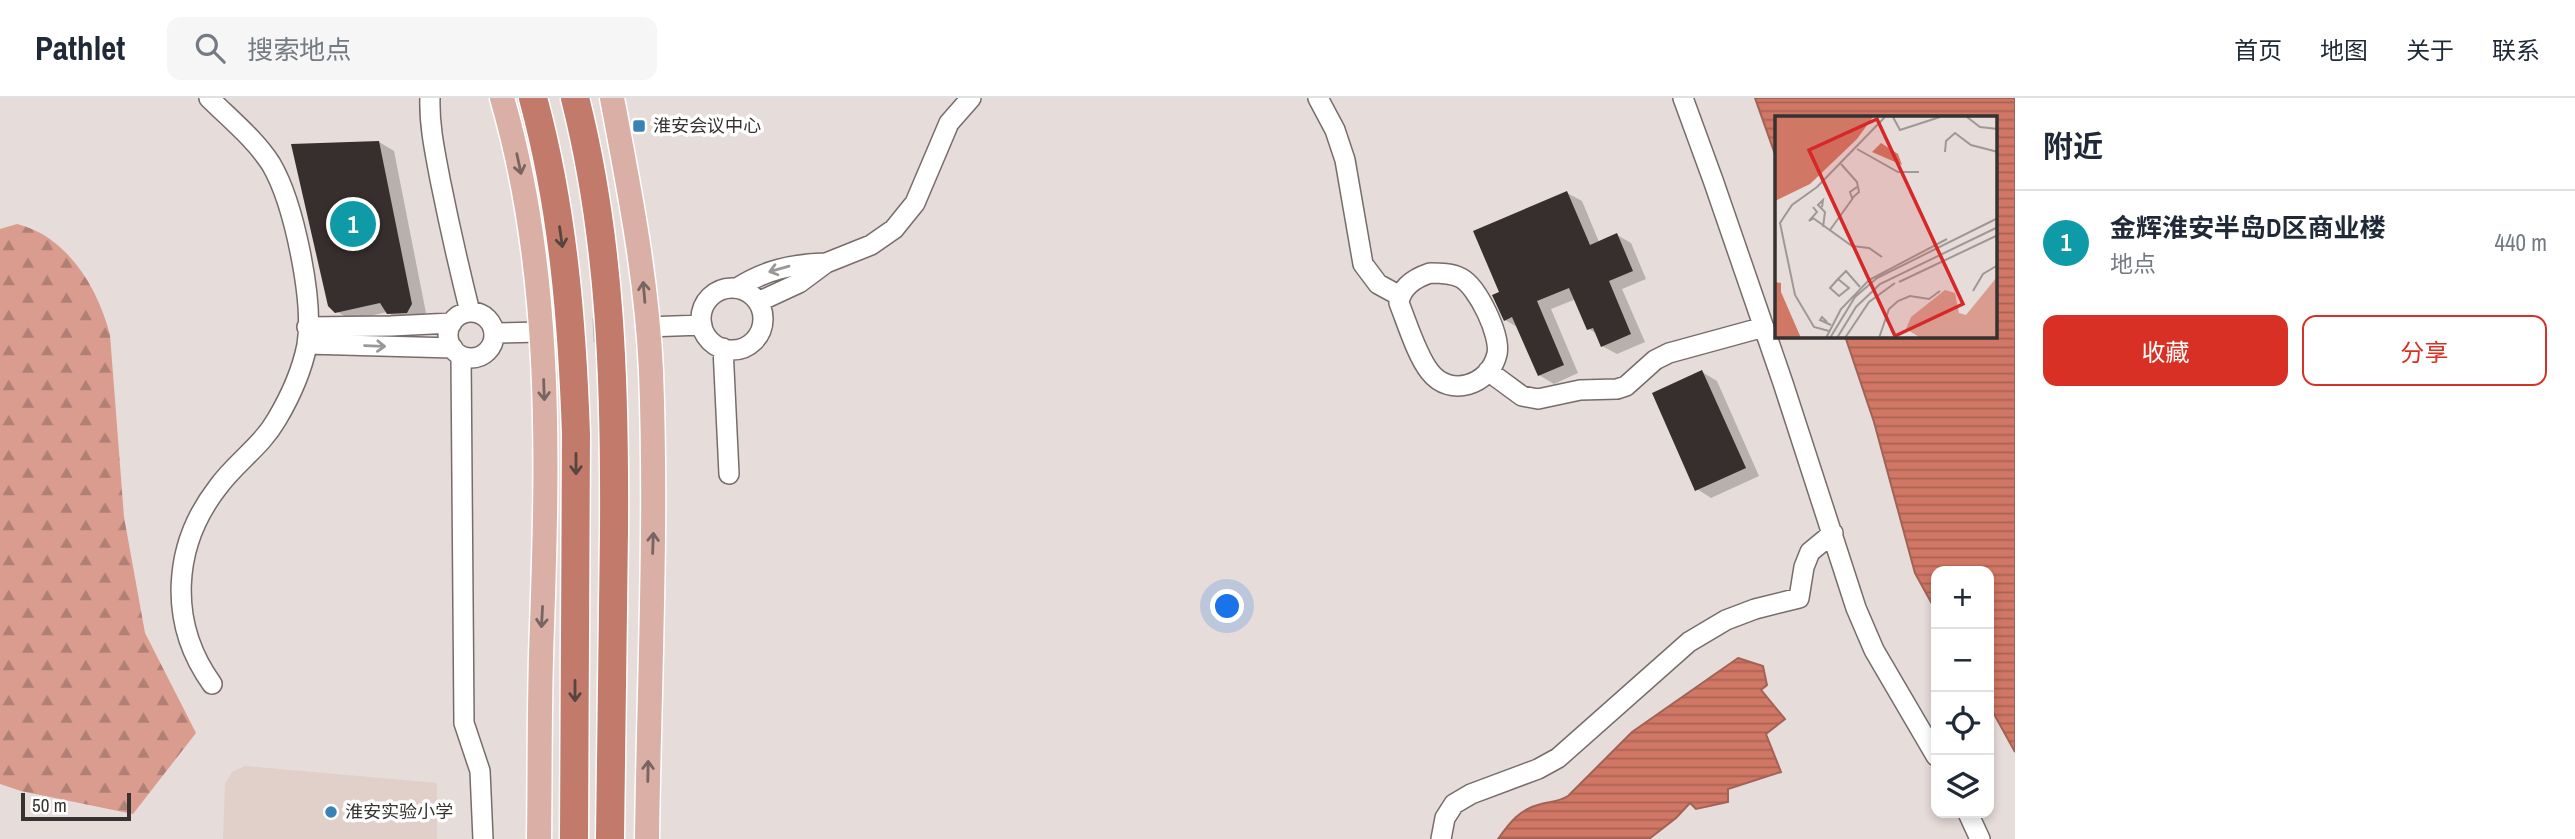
<!DOCTYPE html>
<html lang="zh">
<head>
<meta charset="utf-8">
<style>
	body { margin:0; font-family:"Archivo Narrow","Noto Sans SC",sans-serif; background:#f6f6f7; color:#1f2937 }
	.controls { position:absolute; right:21px; bottom:21px; display:grid; overflow:hidden; border-radius:14px; box-shadow:0 4px 10px #0003 }
	.controls button { width:63px; height:63px; display:grid; place-items:center; padding:0; border:0; border-bottom:2px solid #e0e1e3; background:#fff; color:#1f2937; font:35px sans-serif }
	.scale { position:absolute; left:21px; bottom:18px; width:110px; box-sizing:border-box; padding-left:7px; border:4px solid #363231; border-top:0; font-size:19px; line-height:24px; white-space:nowrap; color:#363231; -webkit-text-stroke:5px #fff; paint-order:stroke }
	.you { position:absolute; left:1228px; top:509px; width:24px; height:24px; margin:-18px; border:5px solid #fff; border-radius:50%; background:#1a73e8; box-shadow:0 0 0 10px #1a73e833 }
	.badge { display:grid; place-items:center; width:46px; height:46px; border-radius:50%; background:#d93025; color:#fff; font-size:23px; font-weight:700 }
	.pin { position:absolute; translate:-50% -50%; border:4px solid #fff; box-shadow:0 2px 7px #0006 }
	.list { margin:0; padding:0; list-style:none }
	h2 { display:flex; justify-content:space-between; align-items:center; height:91px; margin:0; padding:0 28px; font-size:30px }
	h2 small { font-size:23px; font-weight:400; color:#747a83 }
	.list li { display:grid; grid-template-columns:46px 1fr auto; gap:21px; align-items:center; box-sizing:border-box; height:105px; padding:0 28px; border-top:2px solid #e0e1e3 }
	.list b { display:block; font-size:26px; white-space:nowrap }
	.list p { margin:0; font-size:23px; white-space:nowrap; color:#747a83 }
	.list em { font-size:23px; font-style:normal; color:#747a83 }
	.actions { display:flex; gap:14px; padding:21px 28px }
	.actions a { flex:1; padding:16px 0; border:2px solid #d93025; border-radius:14px; text-align:center; font-size:24px; color:#d93025 }
	.actions .main { background:#d93025; color:#fff }
	.icon { flex:none; width:38px; height:38px; fill:none; stroke:currentColor; stroke-width:2; stroke-linecap:round; stroke-linejoin:round }
	.map { position:relative; flex:none; width:2015px; height:741px; overflow:hidden }
	header { display:flex; align-items:center; gap:42px; box-sizing:border-box; height:98px; padding:0 35px; background:#fff; border-bottom:2px solid #e0e1e3 }
	header strong { font-size:33px }
	nav { display:flex; gap:38px; margin-inline-start:auto; font-size:24px }
	.search { width:490px; height:63px; background:#f6f6f7; display:flex; align-items:center; gap:18px; box-sizing:border-box; padding:0 24px; border-radius:14px; color:#747a83; font-size:26px }
	main { display:flex }
	aside { flex:1; background:#fff }
	.map>svg:first-child { display:block }
</style>
</head>
<body>
<header>
<strong>Pathlet</strong>
<div class="search"><svg class="icon" aria-label="search" viewBox="0 0 24 24"><circle cx="10" cy="10" r="6"/><path d="M15 15l6 6"/></svg>搜索地点</div>
<nav><a>首页</a><a>地图</a><a>关于</a><a>联系</a></nav>
</header>
<main>
<div class="map">
<svg width="2015" height="741" viewBox="0 0 2015 741">
	<defs>
		<pattern id="forest-firs" width="22" height="20" patternUnits="userSpaceOnUse" patternTransform="scale(1.75)"><rect width="22" height="20" fill="#d99c8e"/><path d="M5 1l3.5 6h-7zM16 11l3.5 6h-7z" fill="#b18075"/></pattern>
		<pattern id="water-rules" width="6" height="5" patternUnits="userSpaceOnUse" patternTransform="scale(1.75)"><rect width="6" height="5" fill="#d17765"/><path d="M0 2.5h6" fill="none" stroke="#aa6254"/></pattern>
	</defs>
	<rect width="100%" height="100%" fill="#e6dcd9"/>
	<path fill="#e1cfca" d="M 245,668 L 437,685 L 437,741 L 223,741 L 225,686 L 232,674 Z"/>
	<path fill="url(#forest-firs)" d="M 17,126 C 67,138 98,190 110,237 L 124,419 L 145,535 L 196,635 L 133,716 L 21,693 L 0,686 L 0,131 Z"/>
	<path fill="url(#water-rules)" stroke="#a26255" stroke-width="2" d="M 1755,0 L 2015,0 L 2015,654 L 1989,607 L 1989,473 L 1936,473 L 1936,513 L 1915,475 L 1874,324 L 1845,238 L 1996,238 L 1996,19 L 1777,19 L 1777,62 Z
		M 1738,560 L 1763,568 L 1767,587 L 1761,592 L 1785,621 L 1766,636 L 1781,674 L 1728,691 L 1728,704 L 1696,711 L 1690,705 L 1676,720 L 1649,741 L 1498,741 C 1510,724 1520,711 1541,706 C 1552,703 1558,704 1568,698 L 1632,634 Z"/>
	<path fill="#0003" d="M 379,44 L 394,53 L 426,215 L 421,222 L 400,222 L 387,214 L 351,222 L 336,213 Z
		M 1567,95 L 1582,103 L 1599,144 L 1617,137 L 1631,145 L 1646,181 L 1622,191 L 1645,244 L 1617,256 L 1602,248 L 1597,236 L 1589,231 L 1576,201 L 1551,211 L 1578,275 L 1554,286 L 1539,277 L 1519,230 L 1505,222 L 1501,195 Z
		M 1702,274 L 1717,283 L 1759,378 L 1711,400 L 1697,391 Z"/>
	<path fill="#372f2d" d="M 379,43 L 412,206 L 407,215 L 387,216 L 380,205 L 335,215 L 328,208 L 291,46 Z
		M 1567,93 L 1590,147 L 1617,135 L 1633,173 L 1609,183 L 1631,236 L 1601,249 L 1593,230 L 1587,232 L 1569,190 L 1537,203 L 1564,267 L 1538,278 L 1512,219 L 1504,223 L 1492,197 L 1499,194 L 1473,133 Z
		M 1702,272 L 1746,370 L 1695,393 L 1652,295 Z"/>
	<g fill="none" stroke-linecap="round" stroke-linejoin="round">
		<path stroke="#c3bab7" stroke-width="24" stroke-dasharray="24 12" stroke-linecap="butt" d="M 557,234 L 618,231"/>
		<defs>
			<path id="minor" d="M 209,0 C 230,21 255,41 271,66 C 294,105 314,202 307,247 C 302,272 290,299 277,321 C 261,349 236,364 218,389 C 172,448 168,525 212,586
				M 430,0 C 429,27 435,54 440,81 C 449,126 459,170 470,214
				M 1318,0 L 1335,32 L 1345,62 L 1363,166 L 1378,186 L 1400,198
				M 1683,0 L 1713,82 L 1783,285 L 1856,510 L 1874,552 L 1936,658
				M 1430,175 C 1440,175 1452,175 1461,180 C 1478,189 1501,238 1497,256 C 1490,287 1450,300 1430,274 C 1417,258 1407,225 1399,205 C 1401,189 1415,180 1430,175 Z
				M 737,190 C 765,172 792,166 826,165
				M701 221a31 31 0 1 1 62 0a31 31 0 1 1-62 0Z
				M 758,204 L 799,185 L 826,165 L 871,147 L 894,131 L 915,105 L 949,25 L 971,0
				M448 237a23 23 0 1 1 46 0a23 23 0 1 1-46 0Z
				M 307,229 L 391,228 L 452,225
				M 647,229 L 702,227
				M 494,235 L 541,234
				M 307,246 L 453,250
				M 723,250 L 729,376
				M 461,258 L 464,625 L 480,673 L 483,741
				M 1488,273 L 1522,298 L 1538,301 L 1580,292 L 1617,291 L 1626,288 L 1655,262 L 1669,255 L 1764,229
				M 1968,715 L 1980,741
				M 1441,741 L 1445,720 L 1454,706 L 1471,696 L 1538,671 L 1558,660 L 1689,544 L 1726,522 L 1755,511 L 1799,500 L 1804,469 L 1810,454 L 1833,435"/>
			<path id="major" d="M 502,0 C 552,171 548,352 542,528 C 539,599 540,670 539,741
				M 612,0 C 629,90 647,181 651,273 C 657,429 649,585 647,741"/>
			<path id="highway" d="M 533,0 C 563,110 572,223 576,336 L 574,741
				M 575,0 C 611,142 615,287 614,433 C 613,536 611,638 610,741"/>
		</defs>
		<use href="#minor" stroke="#766d6b" stroke-width="22"/>
		<use href="#major" stroke="#fff" stroke-width="27"/>
		<use href="#highway" stroke="#fff" stroke-width="31"/>
		<use href="#minor" stroke="#fff" stroke-width="19"/>
		<use href="#major" stroke="#daafa6" stroke-width="24"/>
		<use href="#highway" stroke="#c27a6a" stroke-width="28"/>
	</g>
	<defs><path id="oneway-shaft" d="M-6 0H5M1.5-3L5.5 0L1.5 3" fill="none" stroke-width="1.6" stroke-linecap="round" stroke-linejoin="round" transform="scale(1.75)"/></defs>
	<g stroke="#786460">
		<use href="#oneway-shaft" transform="translate(519 66) rotate(78)"/>
		<use href="#oneway-shaft" transform="translate(644 194) rotate(-95)"/>
		<use href="#oneway-shaft" transform="translate(544 292) rotate(88)"/>
		<use href="#oneway-shaft" transform="translate(653 445) rotate(-88)"/>
		<use href="#oneway-shaft" transform="translate(542 519) rotate(93)"/>
		<use href="#oneway-shaft" transform="translate(648 673) rotate(-89)"/>
	</g>
	<g stroke="#59443f">
		<use href="#oneway-shaft" transform="translate(561 139) rotate(82)"/>
		<use href="#oneway-shaft" transform="translate(576 366) rotate(90)"/>
		<use href="#oneway-shaft" transform="translate(575 593) rotate(90)"/>
	</g>
	<g stroke="#9a9898">
		<use href="#oneway-shaft" transform="translate(779 171) rotate(164)"/>
		<use href="#oneway-shaft" transform="translate(375 248) rotate(2)"/>
	</g>
	<g fill="#3982b6" stroke="#fff" stroke-width="2.5">
		<rect x="632" y="21" width="14" height="14" rx="3.5"/>
		<circle cx="331" cy="714" r="7"/>
	</g>
	<g text-anchor="middle" stroke-width="7" stroke-linejoin="round" paint-order="stroke">
		<g font-size="18" fill="#363231" stroke="#fff" text-anchor="start">
			<text x="653" y="34">淮安会议中心</text>
			<text x="345" y="720">淮安实验小学</text>
		</g>
	</g>
	<g transform="translate(1775 18)">
		<rect width="222" height="222" fill="#e6dcd9"/>
		<path d="M 222,161 L 222,222 L 146,222 L 131,213 L 136,201 L 170,174 L 180,177 L 184,197 L 191,199 Z" fill="#d99c8e"/>
		<path d="M 0,1 L 98,1 L 82,23 L 35,68 L 0,85 ZM 106,27 L 123,38 L 127,49 L 97,36 ZM 0,166 L 6,167 L 6,176 L 26,222 L 0,222 Z" fill="#d17765"/>
		<path fill="none" stroke="#a09896" stroke-width="2" d="M 118,1 L 125,14 L 165,1M 192,1 L 205,11 L 223,13M 82,33 L 123,56 L 144,56M 170,36 L 171,25 L 180,17 L 196,29 L 223,36M 66,48 L 82,66 L 84,76 L 77,82 L 75,76 L 82,71M 38,91 L 42,96 L 34,105 L 39,102M 47,91 L 48,84 L 43,89 L 50,96 L 48,111M 38,102 L 77,130 L 94,132 L 107,141M 55,114 L 78,82M 63,163 L 74,172 L 64,180 L 55,172 L 63,163 L 71,155 L 85,171M 124,166 L 223,119M 198,175 L 208,158 L 223,149M 52,206 L 47,201 L 45,204 L 56,209M 54,215 L 39,211 L 20,179 L 5,107 L 17,89 L 42,71 L 110,1M 51,222 L 66,193 L 94,164 L 172,123M 55,222 L 80,181 L 102,162 L 223,102M 62,222 L 81,191 L 105,168 L 223,111M 70,222 L 94,186 L 120,167M 104,222 L 114,193 L 123,185 L 135,180 L 154,183 L 165,175"/>
		<path fill="#d62828" fill-opacity="0.15" stroke="#d62828" stroke-width="3.5" d="M 102,3 L 188,188 L 120,220 L 34,34 Z"/>
		<rect width="222" height="222" fill="none" stroke="#363231" stroke-width="3.5"/>
	</g>
</svg>
<div class="controls">
<button>+</button>
<button>−</button>
<button><svg class="icon" aria-label="locate" viewBox="0 0 24 24"><circle cx="12" cy="12" r="6"/><path d="M12 2v4M12 18v4M2 12h4M18 12h4"/></svg></button>
<button><svg class="icon" aria-label="layers" viewBox="0 0 24 24"><path d="M12 4l9 5-9 5-9-5zM3 14l9 5 9-5"/></svg></button>
</div>
<div class="scale">50 m</div>
<div class="you"></div>
<div class="pin badge" style="left:353px;top:126px;background:#0f9aa8">1</div>
</div>
<aside>
<h2>附近<small></small></h2>
<ul class="list">
<li><span class="badge" style="background:#0f9aa8">1</span><div><b>金辉淮安半岛D区商业楼</b><p>地点</p></div><em>440 m</em></li>
</ul>
<div class="actions"><a class="main">收藏</a><a>分享</a></div>
</aside>
</main>
</body>
</html>
